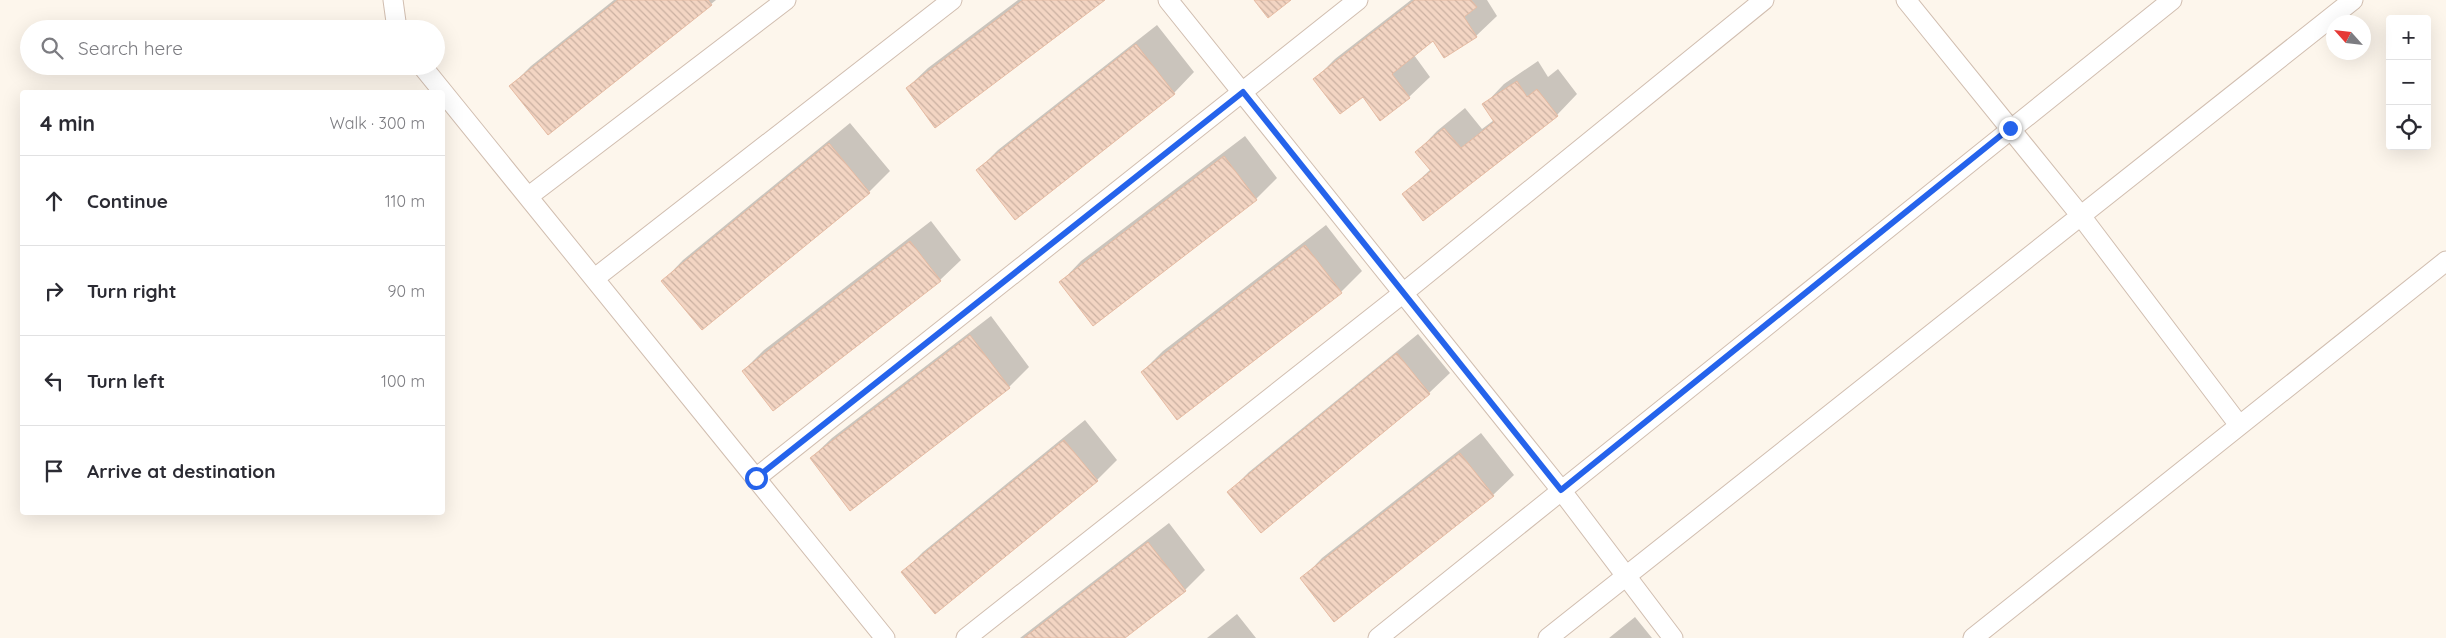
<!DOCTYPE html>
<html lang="en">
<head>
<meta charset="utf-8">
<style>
	body { margin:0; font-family:Quicksand,sans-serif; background:#f2f2f3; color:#2b2b33 }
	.controls { position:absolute; right:15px; top:15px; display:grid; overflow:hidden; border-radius:5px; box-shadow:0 5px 20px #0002 }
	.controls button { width:45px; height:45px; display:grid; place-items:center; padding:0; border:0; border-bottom:1px solid #e1e1e2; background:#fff; color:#2b2b33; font:25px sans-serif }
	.compass { position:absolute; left:2326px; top:15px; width:45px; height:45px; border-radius:50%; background:#fff; box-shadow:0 5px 20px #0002; rotate:297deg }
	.stop { position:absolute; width:15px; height:15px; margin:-11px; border:4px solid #2563eb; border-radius:50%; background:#fff }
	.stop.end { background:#2563eb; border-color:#fff; box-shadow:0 1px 5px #0008 }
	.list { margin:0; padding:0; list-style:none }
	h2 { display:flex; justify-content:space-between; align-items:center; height:65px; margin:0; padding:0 20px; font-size:21px }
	h2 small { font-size:16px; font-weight:400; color:#7c7c81 }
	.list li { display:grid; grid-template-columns:32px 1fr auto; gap:15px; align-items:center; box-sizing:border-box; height:90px; padding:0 20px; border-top:1px solid #e1e1e2 }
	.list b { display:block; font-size:19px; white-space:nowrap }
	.list em { font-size:16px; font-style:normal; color:#7c7c81 }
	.icon { flex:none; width:28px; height:28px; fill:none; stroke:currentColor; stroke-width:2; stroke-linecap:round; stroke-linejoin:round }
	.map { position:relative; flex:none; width:2446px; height:638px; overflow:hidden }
	.search { position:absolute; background:#fff; box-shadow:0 5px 20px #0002; left:20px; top:20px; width:425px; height:55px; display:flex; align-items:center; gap:12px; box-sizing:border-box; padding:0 18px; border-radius:28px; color:#7c7c81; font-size:19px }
	.panel { position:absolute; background:#fff; box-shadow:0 5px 20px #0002; left:20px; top:90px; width:425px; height:425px; border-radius:5px }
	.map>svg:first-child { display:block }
</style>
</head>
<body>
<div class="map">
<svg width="2446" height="638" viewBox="0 0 2446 638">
	<defs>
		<pattern id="building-back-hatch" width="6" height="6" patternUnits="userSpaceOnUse" patternTransform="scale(1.25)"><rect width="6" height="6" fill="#f3d5c3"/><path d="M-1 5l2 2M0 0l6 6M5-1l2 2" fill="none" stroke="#cab0a1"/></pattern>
	</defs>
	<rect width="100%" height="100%" fill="#fdf6ec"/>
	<path fill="#0003" d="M 614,0 L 716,0 L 549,134 L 511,86 L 531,66 Z
		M 1018,0 L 1103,0 L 907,88 L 928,68 Z
		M 1411,0 L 1487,0 L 1497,16 L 1476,36 L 1434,39 L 1414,55 L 1430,77 L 1409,97 L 1363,95 L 1315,79 L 1335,59 Z
		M 1157,25 L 1194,72 L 1174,93 L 978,170 L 998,150 Z
		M 1538,61 L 1548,77 L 1558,69 L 1577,94 L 1557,115 L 1404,194 L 1431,169 L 1417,152 L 1437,131 L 1465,108 L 1482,129 L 1494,120 L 1484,105 L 1504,84 Z
		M 850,123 L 890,171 L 869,192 L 702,329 L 663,281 L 683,260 Z
		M 1245,136 L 1277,178 L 1256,199 L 1093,324 L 1061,282 L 1081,261 Z
		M 931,221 L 961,260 L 940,280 L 743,371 L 764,350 Z
		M 1326,225 L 1362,271 L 1341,292 L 1178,418 L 1142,372 L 1163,351 Z
		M 991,316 L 1029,367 L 1009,387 L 811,458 L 832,438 Z
		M 1418,334 L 1450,373 L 1429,393 L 1229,492 L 1249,472 Z
		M 1085,420 L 1117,460 L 1097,480 L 902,573 L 923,552 Z
		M 1481,433 L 1514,475 L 1493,495 L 1302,579 L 1322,558 Z
		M 1169,523 L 1205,570 L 1185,590 L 1123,638 L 1020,638 Z
		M 1237,614 L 1256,638 L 1207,638 Z
		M 1635,617 L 1652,638 L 1609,638 Z"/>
	<path fill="url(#building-back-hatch)" stroke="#e6bba3" d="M 618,0 L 708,0 L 712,5 L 548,135 L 509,86 Z
		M 1023,0 L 1105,0 L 935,128 L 906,88 Z
		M 1254,0 L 1291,0 L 1268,18 Z
		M 1415,0 L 1471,0 L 1477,7 L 1464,17 L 1477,37 L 1444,58 L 1433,41 L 1392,74 L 1410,98 L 1380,121 L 1363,97 L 1340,114 L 1313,79 Z
		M 1136,44 L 1175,94 L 1015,220 L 976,170 Z
		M 1517,81 L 1527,97 L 1537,89 L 1558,116 L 1423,221 L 1402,194 L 1431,171 L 1415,152 L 1444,128 L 1461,148 L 1494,122 L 1482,104 Z
		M 829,143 L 870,193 L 702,330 L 661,281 Z
		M 1224,156 L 1257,200 L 1093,326 L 1059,282 Z
		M 910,241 L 941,281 L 773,411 L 742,371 Z
		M 1305,245 L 1342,293 L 1177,420 L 1141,372 Z
		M 970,335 L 1010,388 L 850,511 L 810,458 Z
		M 1397,353 L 1430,394 L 1261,533 L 1227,492 Z
		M 1064,440 L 1098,481 L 935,614 L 901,572 Z
		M 1460,453 L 1494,496 L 1334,622 L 1300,578 Z
		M 1148,542 L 1186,591 L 1125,638 L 1024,638 Z"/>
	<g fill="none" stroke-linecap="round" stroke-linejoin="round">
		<defs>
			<path id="lane" d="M 393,0 L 397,29
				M 1168,0 L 1561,490 L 1673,638
				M 1906,0 L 2081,216 L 2239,425
				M 422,66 L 885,638
				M 529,196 L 786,0
				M 595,278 L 952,0
				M 756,478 L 1358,0
				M 966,638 L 1402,294 L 1764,0
				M 1378,638 L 2172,0
				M 1548,638 L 2353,0
				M 1973,638 L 2446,261"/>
		</defs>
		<use href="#lane" stroke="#d1beb0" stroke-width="21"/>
		<use href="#lane" stroke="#fff" stroke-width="19"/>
	</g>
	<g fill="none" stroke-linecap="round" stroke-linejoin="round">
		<path stroke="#2563eb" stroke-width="6" d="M 756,478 L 1243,92 L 1561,490 L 2010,128"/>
	</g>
</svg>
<div class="controls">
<button>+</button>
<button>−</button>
<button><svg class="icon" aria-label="locate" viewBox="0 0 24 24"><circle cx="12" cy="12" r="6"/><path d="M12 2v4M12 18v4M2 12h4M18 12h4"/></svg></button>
</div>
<svg class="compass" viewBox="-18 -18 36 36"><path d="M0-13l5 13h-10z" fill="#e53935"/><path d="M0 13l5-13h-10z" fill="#7c7c81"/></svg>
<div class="stop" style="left:756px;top:478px"></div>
<div class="stop end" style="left:2010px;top:128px"></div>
<div class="search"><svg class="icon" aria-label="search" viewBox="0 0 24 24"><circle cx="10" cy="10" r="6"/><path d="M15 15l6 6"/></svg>Search here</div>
<section class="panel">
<h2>4 min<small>Walk · 300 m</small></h2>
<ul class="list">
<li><svg class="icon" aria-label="ahead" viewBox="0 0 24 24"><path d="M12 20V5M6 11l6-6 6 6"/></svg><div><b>Continue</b></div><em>110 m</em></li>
<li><svg class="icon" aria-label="right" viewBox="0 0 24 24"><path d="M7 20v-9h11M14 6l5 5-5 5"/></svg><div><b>Turn right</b></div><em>90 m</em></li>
<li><svg class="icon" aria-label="left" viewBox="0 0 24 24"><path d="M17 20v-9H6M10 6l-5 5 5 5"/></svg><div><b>Turn left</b></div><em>100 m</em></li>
<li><svg class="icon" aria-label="arrive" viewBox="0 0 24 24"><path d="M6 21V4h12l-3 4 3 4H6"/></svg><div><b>Arrive at destination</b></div></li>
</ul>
</section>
</div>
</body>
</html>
